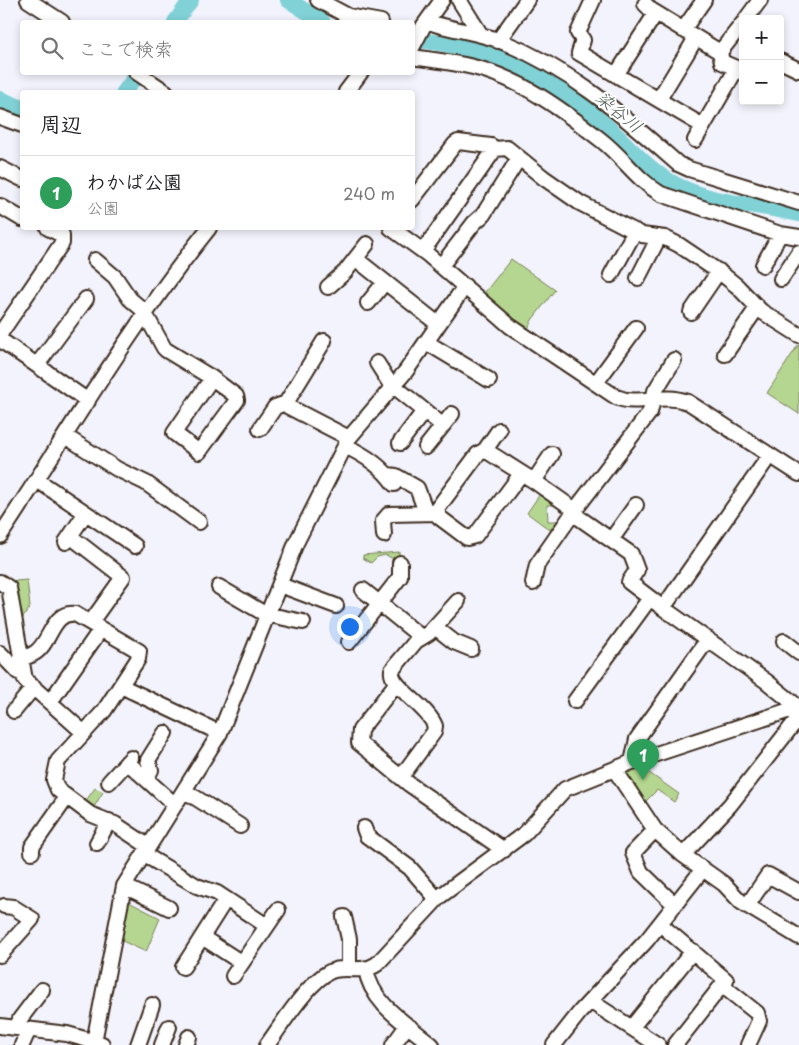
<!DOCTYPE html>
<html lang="ja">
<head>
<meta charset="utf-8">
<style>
	body { margin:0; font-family:"Playpen Sans","Klee One",sans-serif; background:#f6f6f6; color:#202124 }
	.controls { position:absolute; right:15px; top:15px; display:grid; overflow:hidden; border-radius:5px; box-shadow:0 2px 8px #0003 }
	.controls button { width:45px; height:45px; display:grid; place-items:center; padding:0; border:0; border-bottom:1px solid #e0e0e0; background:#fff; color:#202124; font:25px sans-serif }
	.you { position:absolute; left:349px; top:626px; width:18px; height:18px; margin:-12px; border:4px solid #fff; border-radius:50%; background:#1a73e8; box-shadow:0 0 0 8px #1a73e833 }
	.badge { display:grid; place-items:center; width:32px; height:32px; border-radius:50%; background:#3b2a1e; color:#fff; font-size:16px; font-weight:700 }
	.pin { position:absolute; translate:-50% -41px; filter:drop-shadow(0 1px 2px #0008) }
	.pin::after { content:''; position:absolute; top:26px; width:18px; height:15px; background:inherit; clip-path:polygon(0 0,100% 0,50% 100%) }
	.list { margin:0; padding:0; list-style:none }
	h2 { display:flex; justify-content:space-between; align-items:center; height:65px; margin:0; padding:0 20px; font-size:21px }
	h2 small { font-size:16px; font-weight:400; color:#757577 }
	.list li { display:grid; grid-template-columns:32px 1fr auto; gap:15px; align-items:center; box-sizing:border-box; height:75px; padding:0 20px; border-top:1px solid #e0e0e0 }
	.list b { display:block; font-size:19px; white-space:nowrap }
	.list p { margin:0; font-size:16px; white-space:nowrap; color:#757577 }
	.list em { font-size:16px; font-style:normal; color:#757577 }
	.icon { flex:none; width:28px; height:28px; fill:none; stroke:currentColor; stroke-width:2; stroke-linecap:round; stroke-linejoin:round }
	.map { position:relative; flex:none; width:799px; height:1045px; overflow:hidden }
	.search { position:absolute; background:#fff; box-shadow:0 2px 8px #0003; left:20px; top:20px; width:395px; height:55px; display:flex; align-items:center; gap:12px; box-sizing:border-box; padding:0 18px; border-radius:5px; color:#757577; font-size:19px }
	.panel { position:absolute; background:#fff; box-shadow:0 2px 8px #0003; left:20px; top:90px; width:395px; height:140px; border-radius:5px }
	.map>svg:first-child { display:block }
</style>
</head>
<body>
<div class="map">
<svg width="799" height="1045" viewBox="0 0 799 1045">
	<rect width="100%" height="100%" fill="#f3f3fd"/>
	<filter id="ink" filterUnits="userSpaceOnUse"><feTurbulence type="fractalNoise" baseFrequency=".02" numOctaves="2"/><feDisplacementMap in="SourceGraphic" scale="10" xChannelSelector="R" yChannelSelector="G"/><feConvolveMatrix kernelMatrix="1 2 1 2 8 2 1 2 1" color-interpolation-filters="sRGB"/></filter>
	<g filter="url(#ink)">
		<path fill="#b5d690" stroke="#788057" d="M 511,259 L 555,290 L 532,320 L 526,333 L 482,296 Z
			M 798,345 L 799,346 L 799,414 L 767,393 Z
			M 542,491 L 559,505 L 547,505 L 548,521 L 562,521 L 558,528 L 553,526 L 550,530 L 527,513 Z
			M 399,552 L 400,563 L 386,555 L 377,557 L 371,563 L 363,558 L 363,555 Z
			M 27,580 L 30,607 L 19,624 L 4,582 Z
			M 643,762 L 645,770 L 679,794 L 674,802 L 657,790 L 642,805 L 621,772 Z
			M 95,788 L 103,792 L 91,812 L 82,806 Z
			M 125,900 L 160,918 L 146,952 L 118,939 Z"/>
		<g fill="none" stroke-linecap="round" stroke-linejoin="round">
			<path stroke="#81d2d7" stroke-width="16" d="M 288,0 L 323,22
				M 175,22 L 191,0
				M 412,39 C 499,49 547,73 611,130 C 631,148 648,169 671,182 C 710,204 756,204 799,214
				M 124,92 L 139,72
				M 0,99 L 22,108"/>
			<defs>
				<path id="minor" d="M 28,0 L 62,22
					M 318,0 L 348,16 L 381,22
					M 459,0 L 481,35
					M 593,0 L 578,33 L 583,40 L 579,53 L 703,126
					M 645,4 L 651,10 L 720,52 L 722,62 L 743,71
					M 746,19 L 760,0
					M 428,20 L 435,24 C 456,30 478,33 498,40 C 570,68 621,114 678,164 L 689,169 L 799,203
					M 683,30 L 704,0
					M 498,41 L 527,0
					M 412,48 L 424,25 L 442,0
					M 720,52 L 743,23
					M 412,57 C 432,60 453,62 473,67 C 520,78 564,111 601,140 C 623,157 637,180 661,194 L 780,234 L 799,237
					M 780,61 L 799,70
					M 136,72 L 166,92
					M 616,75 L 656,13
					M 346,92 L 361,72
					M 659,99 L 696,38
					M 0,117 L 22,125
					M 695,140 L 737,68
					M 495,149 L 507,148 L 544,178 L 580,203 L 642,235 L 665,238 L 679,245 L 722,274 L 737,286 L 761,311 L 799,335
					M 0,168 L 22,179
					M 412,200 L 455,144 L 458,142 L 491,146 L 495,149 L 423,251
					M 0,206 L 22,219
					M 48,228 L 62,235 L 62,243 L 2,331 L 0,336 L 2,341 L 88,401
					M 391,228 L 427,254 L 510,326 L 616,397 C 639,407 662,392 688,402 L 799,474
					M 356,259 L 438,324
					M 95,260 L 115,277 L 130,299 L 143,310 L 164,348 L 166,350 L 212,378 L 236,396 L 237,400 L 199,452 L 174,433 L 212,378
					M 763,265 L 780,234
					M 441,266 L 474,223 L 483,215 L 519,158
					M 611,275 L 635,231
					M 638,278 L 659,237
					M 781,279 L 799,252
					M 328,287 L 345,272 L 367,244
					M 368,303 L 385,282
					M 691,312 L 719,271
					M 324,341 L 286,403 L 289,407 L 349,438
					M 426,342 L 489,380
					M 725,354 L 757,308
					M 377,363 L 389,382 L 442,425
					M 37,365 L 86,299
					M 596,383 L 636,328
					M 260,429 L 275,407 L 286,403
					M 65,436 L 117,469 L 146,483 L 199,522
					M 400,443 L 424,411
					M 345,446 C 365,455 382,466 394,484
					M 426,447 L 452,414
					M 485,450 L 499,430
					M 770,455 L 663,608 L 766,681 L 798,707
					M 521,474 L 475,536 L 467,538 L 439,517 L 437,509 L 478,454 L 485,450 L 534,481 L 575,510 L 578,517 L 631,554 L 637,570 L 629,582 L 663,608
					M 388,475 L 396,476 L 417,488 L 426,512
					M 37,480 L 135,546
					M 534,481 L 552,454
					M 384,535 L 383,521 L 389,514 L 438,513
					M 0,536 C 68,433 132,324 209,228
					M 70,536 L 123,577 L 91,622
					M 611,540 L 636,505
					M 66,542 L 85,514
					M 0,582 L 9,588 L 25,680 L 83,732
					M 533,583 L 537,565 L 575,510 L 650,412 L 655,391 L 674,360
					M 280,585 L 336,606
					M 219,587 L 265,614 L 303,622
					M 363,590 L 421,637
					M 435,627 L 454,642 L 471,649
					M 784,641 L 799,653
					M 349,642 L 400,577 L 400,563
					M 0,653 L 18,672 L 23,672
					M 21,657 C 25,657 30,656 33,654 C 51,645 51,611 75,614 L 139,651 L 138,659 L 104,711 L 58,761 L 54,780 L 58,790 L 90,814 L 115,824 L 148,846
					M 395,685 L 360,730 L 359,743 L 409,784 L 504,850
					M 121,686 L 220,733
					M 575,701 L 650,598
					M 50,702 L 101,629
					M 14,711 L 34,687
					M 127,762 L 175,805
					M 632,762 L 637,739 L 708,639
					M 615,770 L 655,830 L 683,855 L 724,884 L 741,902 L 799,937
					M 401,777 L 434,732 L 435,726 C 427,705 389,687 392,670 L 416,641 L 429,633 L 458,601
					M 146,779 L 151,770 L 148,760 L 165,733
					M 109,782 L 131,758
					M 185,791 L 240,826
					M 364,828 L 367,836 L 410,868 L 437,899
					M 655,830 L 633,853 L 641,872 L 675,905
					M 97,843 L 109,821
					M 32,852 L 32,847 L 67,797
					M 145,855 L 197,886 L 217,893 L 267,926
					M 683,855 L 730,805 L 799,717
					M 124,886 L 169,908
					M 747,906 L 768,875 L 799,892
					M 344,917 L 349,939 L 349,969
					M 660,924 L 726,980 L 675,1045
					M 202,937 L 242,963
					M 0,955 L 32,919 L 13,907 L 4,906
					M 183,967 L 226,899
					M 366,969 C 371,1004 407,1024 432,1045
					M 233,976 L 278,910
					M 723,986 L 757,1013 L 759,1021 L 748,1045
					M 590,1001 L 658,1045
					M 0,1026 L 67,1034 L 102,1044
					M 632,1027 L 693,951
					M 17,1028 L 20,1019 L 42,990
					M 96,1042 L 95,1037 L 124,886 L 220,733 L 296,543 L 349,438 L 406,371 L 465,286
					M 22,1045 L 29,1029
					M 138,1045 L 152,1005
					M 162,1045 L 169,1027
					M 186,1045 L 189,1037
					M 267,1045 C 281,1026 312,975 335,970 C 349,967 364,973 377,964 L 439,897 L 524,834 L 565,789 L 632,762 L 799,707
					M 393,1045 L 404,1030 L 410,1027
					M 554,1045 L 580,1012 L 647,940 L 703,869"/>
			</defs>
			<use href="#minor" stroke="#3b2a1e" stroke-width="18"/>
			<use href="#minor" stroke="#fff" stroke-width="14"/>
		</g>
	</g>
	<g text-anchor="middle" stroke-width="4" stroke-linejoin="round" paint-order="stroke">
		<g font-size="18" font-style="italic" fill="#505c56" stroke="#fff">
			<text transform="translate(619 112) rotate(40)" y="6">染谷川</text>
		</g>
	</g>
</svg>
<div class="controls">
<button>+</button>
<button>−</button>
</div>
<div class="you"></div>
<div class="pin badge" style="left:643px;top:780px;background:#2e9e5b">1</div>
<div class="search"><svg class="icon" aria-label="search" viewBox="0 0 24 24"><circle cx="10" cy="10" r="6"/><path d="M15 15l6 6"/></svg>ここで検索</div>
<section class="panel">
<h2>周辺<small></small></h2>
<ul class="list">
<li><span class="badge" style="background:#2e9e5b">1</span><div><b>わかば公園</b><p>公園</p></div><em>240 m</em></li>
</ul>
</section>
</div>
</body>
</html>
